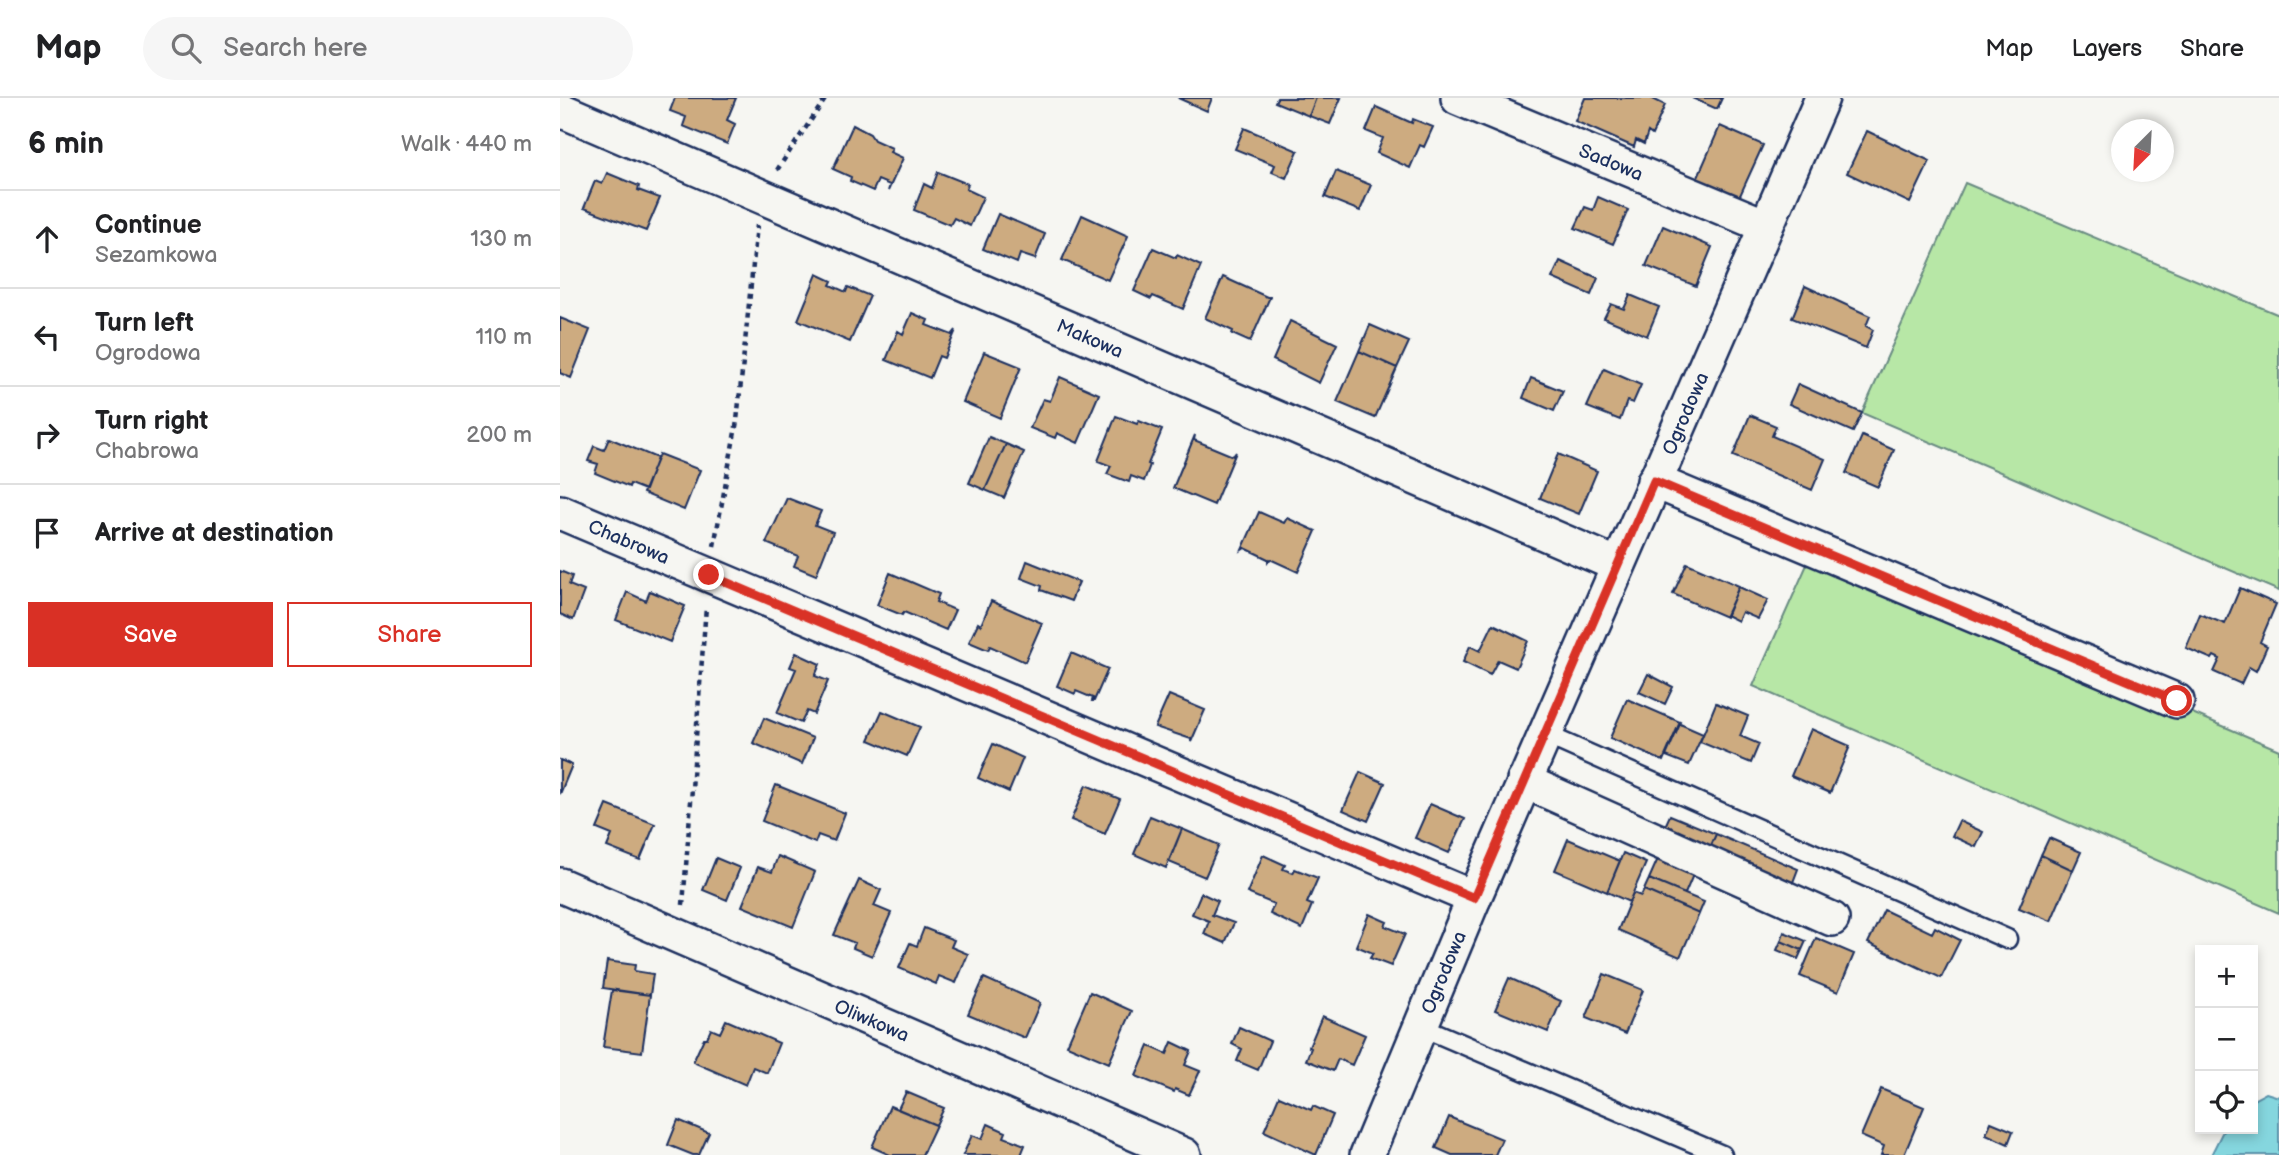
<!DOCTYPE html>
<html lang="en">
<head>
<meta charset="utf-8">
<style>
	body { margin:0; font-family:"Balsamiq Sans",sans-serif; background:#f6f6f6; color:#202124 }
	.controls { position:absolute; right:21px; bottom:21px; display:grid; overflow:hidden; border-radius:0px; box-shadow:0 4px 10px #0003 }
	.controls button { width:63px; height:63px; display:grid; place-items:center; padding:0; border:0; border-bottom:2px solid #e0e0e0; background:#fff; color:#202124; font:35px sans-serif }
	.compass { position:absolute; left:1551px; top:21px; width:63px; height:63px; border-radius:50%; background:#fff; box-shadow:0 4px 10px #0003; rotate:204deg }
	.stop { position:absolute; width:21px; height:21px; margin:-16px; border:5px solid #d93025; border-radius:50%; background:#fff }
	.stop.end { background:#d93025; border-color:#fff; box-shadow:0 2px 7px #0008 }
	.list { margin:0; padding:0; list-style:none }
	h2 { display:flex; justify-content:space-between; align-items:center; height:91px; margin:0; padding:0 28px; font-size:30px }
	h2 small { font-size:23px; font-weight:400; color:#757577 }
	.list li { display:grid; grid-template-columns:46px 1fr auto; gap:21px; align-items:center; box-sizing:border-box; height:98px; padding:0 28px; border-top:2px solid #e0e0e0 }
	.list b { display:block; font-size:26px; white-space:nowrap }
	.list p { margin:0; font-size:23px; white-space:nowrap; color:#757577 }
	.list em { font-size:23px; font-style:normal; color:#757577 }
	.actions { display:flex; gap:14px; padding:21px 28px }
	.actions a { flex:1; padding:16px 0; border:2px solid #d93025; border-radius:0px; text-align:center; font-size:24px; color:#d93025 }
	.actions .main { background:#d93025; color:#fff }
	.icon { flex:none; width:38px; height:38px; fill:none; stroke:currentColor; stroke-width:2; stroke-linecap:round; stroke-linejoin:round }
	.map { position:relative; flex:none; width:1719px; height:1057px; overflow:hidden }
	header { display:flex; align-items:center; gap:42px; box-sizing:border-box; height:98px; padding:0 35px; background:#fff; border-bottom:2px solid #e0e0e0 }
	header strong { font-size:33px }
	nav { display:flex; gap:38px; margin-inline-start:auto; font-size:24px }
	.search { width:490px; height:63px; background:#f6f6f6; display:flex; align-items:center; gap:18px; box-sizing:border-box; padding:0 24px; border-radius:38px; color:#757577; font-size:26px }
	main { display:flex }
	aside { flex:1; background:#fff }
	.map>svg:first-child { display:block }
</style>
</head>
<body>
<header>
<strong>Map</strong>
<div class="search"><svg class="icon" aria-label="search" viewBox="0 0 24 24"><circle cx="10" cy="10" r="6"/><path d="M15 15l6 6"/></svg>Search here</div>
<nav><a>Map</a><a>Layers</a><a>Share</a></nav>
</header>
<main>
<aside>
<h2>6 min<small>Walk · 440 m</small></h2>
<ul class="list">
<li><svg class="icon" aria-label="ahead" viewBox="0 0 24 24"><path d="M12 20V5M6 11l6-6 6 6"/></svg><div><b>Continue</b><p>Sezamkowa</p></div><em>130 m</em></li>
<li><svg class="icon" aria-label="left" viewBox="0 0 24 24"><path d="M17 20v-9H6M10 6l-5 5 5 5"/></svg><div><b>Turn left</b><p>Ogrodowa</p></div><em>110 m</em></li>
<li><svg class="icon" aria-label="right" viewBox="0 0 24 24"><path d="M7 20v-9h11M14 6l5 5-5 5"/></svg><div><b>Turn right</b><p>Chabrowa</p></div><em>200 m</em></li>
<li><svg class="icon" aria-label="arrive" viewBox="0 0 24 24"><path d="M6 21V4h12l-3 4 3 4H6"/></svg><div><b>Arrive at destination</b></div></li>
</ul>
<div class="actions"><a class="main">Save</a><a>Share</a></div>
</aside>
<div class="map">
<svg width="1719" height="1057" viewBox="0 0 1719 1057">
	<rect width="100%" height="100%" fill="#f6f6f2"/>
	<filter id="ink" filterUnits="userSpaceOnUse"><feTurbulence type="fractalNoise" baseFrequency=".0143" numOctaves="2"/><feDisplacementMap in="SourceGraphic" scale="14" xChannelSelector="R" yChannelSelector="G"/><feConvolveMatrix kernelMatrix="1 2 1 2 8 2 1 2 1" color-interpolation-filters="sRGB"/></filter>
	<g filter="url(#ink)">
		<path fill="#b7e7a6" stroke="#698b82" stroke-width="2" d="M 1405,85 L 1719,217 L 1719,493 L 1302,315 Z
			M 1253,453 L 1719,652 L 1719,815 L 1193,588 Z"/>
		<path fill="#85d6de" stroke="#5b93ab" stroke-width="2" d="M 1706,995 L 1719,999 L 1719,1057 L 1651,1057 L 1664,1031 L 1693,1031 L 1693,1002 Z"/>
		<path fill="#cdab80" stroke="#1b2f5e" stroke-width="2" d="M 115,0 L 176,0 L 167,22 L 175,26 L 167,46 L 123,28 L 126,19 L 110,13 Z
			M 618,0 L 652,0 L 647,13 Z
			M 717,0 L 756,0 L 749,18 L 715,4 Z
			M 756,0 L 781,0 L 770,26 L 749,18 Z
			M 1025,0 L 1091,0 L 1105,7 L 1092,37 L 1088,34 L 1084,46 L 1076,42 L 1074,49 L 1015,23 Z
			M 1132,0 L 1162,0 L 1157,11 Z
			M 816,9 L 852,25 L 853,21 L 873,29 L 864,49 L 860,47 L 850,70 L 817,55 L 823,40 L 806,33 Z
			M 293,27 L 310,36 L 314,42 L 332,50 L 330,54 L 343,60 L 328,93 L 330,87 L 318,82 L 313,93 L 290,83 L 291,79 L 273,71 Z
			M 1160,28 L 1203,47 L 1178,102 L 1136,83 Z
			M 684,30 L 738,53 L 726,80 L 712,74 L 715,67 L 675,51 Z
			M 1307,33 L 1370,63 L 1350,105 L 1287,75 Z
			M 776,73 L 811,87 L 800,113 L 765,99 Z
			M 378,74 L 408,86 L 406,91 L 423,99 L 410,128 L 394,120 L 390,127 L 354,112 L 364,86 L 372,90 Z
			M 47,75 L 79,88 L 78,92 L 100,100 L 86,133 L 24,110 L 35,83 L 42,86 Z
			M 1038,99 L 1068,112 L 1053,146 L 1015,130 L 1025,109 L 1033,112 Z
			M 438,116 L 485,136 L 475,161 L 460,156 L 457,165 L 423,151 Z
			M 522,117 L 568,138 L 548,182 L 502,162 Z
			M 1103,128 L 1152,149 L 1136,188 L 1086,168 Z
			M 593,150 L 616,160 L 617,157 L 641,168 L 623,211 L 593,198 L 591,201 L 574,193 Z
			M 1000,163 L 1038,180 L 1031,197 L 992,180 Z
			M 257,176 L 272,183 L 270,187 L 286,194 L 288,189 L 310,198 L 290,244 L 238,222 Z
			M 663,179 L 707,199 L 710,199 L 690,244 L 672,236 L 673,233 L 645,220 Z
			M 1245,188 L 1310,218 L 1306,228 L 1313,232 L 1306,250 L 1232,220 Z
			M 1070,197 L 1099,209 L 1087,238 L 1044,220 L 1051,206 L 1064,211 Z
			M 352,215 L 368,222 L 366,227 L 392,237 L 396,232 L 384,260 L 379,258 L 370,280 L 326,262 L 338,233 L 343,236 Z
			M 0,220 L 30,232 L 11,280 L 0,275 Z
			M 730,223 L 777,246 L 759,285 L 713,262 Z
			M 810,227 L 849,244 L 837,270 L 799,253 Z
			M 799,253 L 837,270 L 815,320 L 777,304 Z
			M 424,254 L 461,269 L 440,320 L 403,304 Z
			M 1044,271 L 1081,287 L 1073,305 L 1067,303 L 1060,322 L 1027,309 Z
			M 500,279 L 539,296 L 518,345 L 497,335 L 495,340 L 470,330 L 483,301 L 490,303 Z
			M 971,280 L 1003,293 L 994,313 L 963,300 Z
			M 1238,286 L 1302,315 L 1293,334 L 1229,306 Z
			M 1190,317 L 1216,328 L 1212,338 L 1265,361 L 1252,392 L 1173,358 Z
			M 556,318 L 577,326 L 579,323 L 602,332 L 588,366 L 590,367 L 584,383 L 571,378 L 569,384 L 547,376 L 551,368 L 538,363 Z
			M 635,337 L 634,342 L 649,348 L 673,358 L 676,354 L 654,407 L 613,390 Z
			M 1302,338 L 1334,352 L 1318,389 L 1286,375 Z
			M 429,339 L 446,346 L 425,392 L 409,385 Z
			M 49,340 L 97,360 L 85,392 L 70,386 L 69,389 L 35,375 L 38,366 L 28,363 L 34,348 L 44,352 Z
			M 446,346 L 464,354 L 444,400 L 425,392 Z
			M 99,356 L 140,372 L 124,412 L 83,395 Z
			M 998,356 L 1037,373 L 1019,416 L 980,400 Z
			M 227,400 L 261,413 L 255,427 L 273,434 L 256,477 L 234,468 L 238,458 L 206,445 Z
			M 699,414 L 724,425 L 727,420 L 756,433 L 738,474 L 710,461 L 708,464 L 708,461 L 685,450 L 682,452 Z
			M 467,463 L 519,484 L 511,503 L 481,492 L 482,488 L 461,480 Z
			M 1127,465 L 1179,488 L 1166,519 L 1113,496 Z
			M 0,473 L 12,478 L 9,487 L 24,493 L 13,522 L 0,516 Z
			M 330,475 L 379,496 L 376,504 L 395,512 L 386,532 L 344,514 L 342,517 L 317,507 Z
			M 1179,489 L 1208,502 L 1198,521 L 1182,514 L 1178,523 L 1166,517 Z
			M 1680,490 L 1716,506 L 1700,544 L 1707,548 L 1696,573 L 1689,569 L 1681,586 L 1654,574 L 1660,561 L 1654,558 L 1652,561 L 1626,550 L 1640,516 L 1665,526 Z
			M 90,493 L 125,508 L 110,544 L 56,522 L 67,494 L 86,503 Z
			M 431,503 L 482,525 L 465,564 L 430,548 L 428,552 L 409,544 L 418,525 L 421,527 Z
			M 933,526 L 968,543 L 956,570 L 938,562 L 930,577 L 903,564 L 910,548 L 920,553 Z
			M 236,555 L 260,566 L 255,578 L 268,583 L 254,616 L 247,613 L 241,625 L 217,615 L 236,571 L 230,569 Z
			M 511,555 L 548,571 L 534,603 L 532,603 L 533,600 L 516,593 L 515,596 L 497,588 Z
			M 1088,576 L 1113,589 L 1105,606 L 1079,594 Z
			M 609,597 L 645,612 L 631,644 L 631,641 L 595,629 Z
			M 1067,601 L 1120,624 L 1103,663 L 1050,640 Z
			M 1156,605 L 1188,618 L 1180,638 L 1199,646 L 1191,665 L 1140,644 Z
			M 322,613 L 360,629 L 347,658 L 309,642 Z
			M 204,620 L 253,640 L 242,666 L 193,645 Z
			M 1120,626 L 1143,636 L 1129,667 L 1106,658 Z
			M 1251,631 L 1290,648 L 1270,695 L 1231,678 Z
			M 433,646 L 463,660 L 449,694 L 418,680 Z
			M 0,662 L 12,667 L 0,696 Z
			M 800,674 L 825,685 L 808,723 L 783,712 Z
			M 216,687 L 285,715 L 274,743 L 258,737 L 255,745 L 202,723 Z
			M 526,687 L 560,701 L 545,736 L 511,722 Z
			M 870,706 L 905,721 L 889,755 L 855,740 Z
			M 47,707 L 95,726 L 80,762 L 47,749 L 52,737 L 37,731 Z
			M 1110,717 L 1156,736 L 1147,757 L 1101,737 Z
			M 590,718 L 622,731 L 606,770 L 574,756 Z
			M 1399,723 L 1423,734 L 1416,749 L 1392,738 Z
			M 622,731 L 659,747 L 645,779 L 609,764 Z
			M 1156,736 L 1238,771 L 1230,792 L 1147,757 Z
			M 1489,740 L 1521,754 L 1513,772 L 1481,757 Z
			M 1008,741 L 1060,763 L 1047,794 L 995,772 Z
			M 1063,755 L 1086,765 L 1069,804 L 1047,794 Z
			M 1100,756 L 1135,772 L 1125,796 L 1089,781 Z
			M 703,757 L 725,767 L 723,771 L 733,775 L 735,771 L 758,780 L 747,805 L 752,807 L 742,831 L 710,816 L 714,806 L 687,795 Z
			M 1481,757 L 1513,772 L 1491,823 L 1459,810 Z
			M 218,758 L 255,774 L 233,829 L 182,808 L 198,769 L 212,774 Z
			M 156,760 L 180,770 L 167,802 L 143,792 Z
			M 1089,781 L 1144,804 L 1139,816 L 1084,792 Z
			M 299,782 L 321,792 L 314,808 L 331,815 L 312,858 L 293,850 L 295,845 L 274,837 Z
			M 1084,792 L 1139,816 L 1120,859 L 1058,832 L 1073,795 L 1081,798 Z
			M 641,795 L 658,803 L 652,817 L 674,825 L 665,845 L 644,836 L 649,823 L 632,816 Z
			M 1324,812 L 1372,835 L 1375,829 L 1400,842 L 1381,880 L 1308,845 Z
			M 809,816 L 827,824 L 825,828 L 845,836 L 831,868 L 810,860 L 813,855 L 796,848 Z
			M 364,830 L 394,842 L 391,849 L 408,856 L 396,885 L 379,878 L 376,886 L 339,870 L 350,845 L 357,848 Z
			M 1224,834 L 1246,843 L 1242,852 L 1221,843 Z
			M 1256,840 L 1294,856 L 1278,894 L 1240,878 Z
			M 1221,843 L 1242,852 L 1238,861 L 1217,852 Z
			M 47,863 L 75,867 L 74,873 L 93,876 L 90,897 L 43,890 Z
			M 1044,876 L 1083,892 L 1065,936 L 1026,920 Z
			M 424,880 L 480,905 L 465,940 L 408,916 Z
			M 949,880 L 1001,903 L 988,934 L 935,912 Z
			M 52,892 L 90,897 L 82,954 L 43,949 Z
			M 530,894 L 572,913 L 549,965 L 507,947 Z
			M 762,918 L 805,937 L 792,967 L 778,961 L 773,973 L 746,962 L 751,950 L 749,949 Z
			M 166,922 L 219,945 L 207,975 L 193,969 L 186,987 L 133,964 L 144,940 L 147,940 L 151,931 L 160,935 Z
			M 679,929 L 710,943 L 698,972 L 677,963 L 682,951 L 672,946 Z
			M 612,944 L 631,953 L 625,967 L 640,973 L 629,997 L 615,991 L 614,994 L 576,978 L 589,948 L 607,956 Z
			M 1321,991 L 1364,1009 L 1344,1057 L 1321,1057 L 1324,1048 L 1301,1038 Z
			M 346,994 L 384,1010 L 376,1027 L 338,1011 Z
			M 719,998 L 751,1012 L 753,1008 L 773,1017 L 756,1057 L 704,1033 Z
			M 330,1008 L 376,1027 L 362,1057 L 330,1057 L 312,1049 Z
			M 889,1019 L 942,1041 L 935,1057 L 892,1057 L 876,1050 Z
			M 118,1022 L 149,1035 L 139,1057 L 133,1057 L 108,1047 Z
			M 1431,1024 L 1453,1033 L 1448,1046 L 1426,1036 Z
			M 428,1026 L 446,1034 L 444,1039 L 465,1047 L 461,1057 L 403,1057 L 412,1037 L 422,1041 Z"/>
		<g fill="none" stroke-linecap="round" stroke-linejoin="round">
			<defs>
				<path id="service" d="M 984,636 L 1447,841
					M 860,928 L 1162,1057"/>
				<g id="minor">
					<path id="s1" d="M 898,0 L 1206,128"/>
					<path id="s2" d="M 3,13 L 1058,467"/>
					<path d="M 1094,383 L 1617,603"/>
					<path id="s3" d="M 0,414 L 914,800"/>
					<path d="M 964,683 L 1272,821"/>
					<path id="s4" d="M 0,787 L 624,1057"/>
					<path id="s5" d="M 807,1057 L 914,800 L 1262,0"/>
				</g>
			</defs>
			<use href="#service" stroke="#1b2f5e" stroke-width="23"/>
			<use href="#minor" stroke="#1b2f5e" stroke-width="38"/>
			<path stroke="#1b2f5e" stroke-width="4.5" stroke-dasharray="5 5" stroke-linecap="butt" d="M 217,72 L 266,0
				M 154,448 L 177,323 L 197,127
				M 123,807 L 146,509"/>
			<use href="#service" stroke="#f6f6f2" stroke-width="18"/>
			<use href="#minor" stroke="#f6f6f2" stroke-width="33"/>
		</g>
	</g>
	<g fill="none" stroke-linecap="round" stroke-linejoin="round" filter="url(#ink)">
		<path stroke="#d93025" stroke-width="9" d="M 149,477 L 914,800 L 1094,383 L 1617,603"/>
	</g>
	<g text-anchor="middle" stroke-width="6" stroke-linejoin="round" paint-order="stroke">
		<g font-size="19" fill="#1b2f5e" stroke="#f6f6f2">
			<text dy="7" stroke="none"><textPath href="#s1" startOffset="166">Sadowa</textPath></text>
			<text dy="7" stroke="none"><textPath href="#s2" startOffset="574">Makowa</textPath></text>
			<text dy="7" stroke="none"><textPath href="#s5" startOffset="807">Ogrodowa</textPath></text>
			<text dy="7" stroke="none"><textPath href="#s3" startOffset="75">Chabrowa</textPath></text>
			<text dy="7" stroke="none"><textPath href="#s5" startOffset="198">Ogrodowa</textPath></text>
			<text dy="7" stroke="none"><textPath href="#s4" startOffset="340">Oliwkowa</textPath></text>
		</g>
	</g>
</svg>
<div class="controls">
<button>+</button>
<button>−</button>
<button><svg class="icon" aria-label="locate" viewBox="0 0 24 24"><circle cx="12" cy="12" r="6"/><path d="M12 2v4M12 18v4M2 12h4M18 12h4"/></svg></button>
</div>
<svg class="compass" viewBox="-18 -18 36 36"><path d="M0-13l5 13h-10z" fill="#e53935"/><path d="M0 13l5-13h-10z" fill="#757577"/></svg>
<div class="stop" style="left:1617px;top:603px"></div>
<div class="stop end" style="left:149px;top:477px"></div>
</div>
</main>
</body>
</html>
